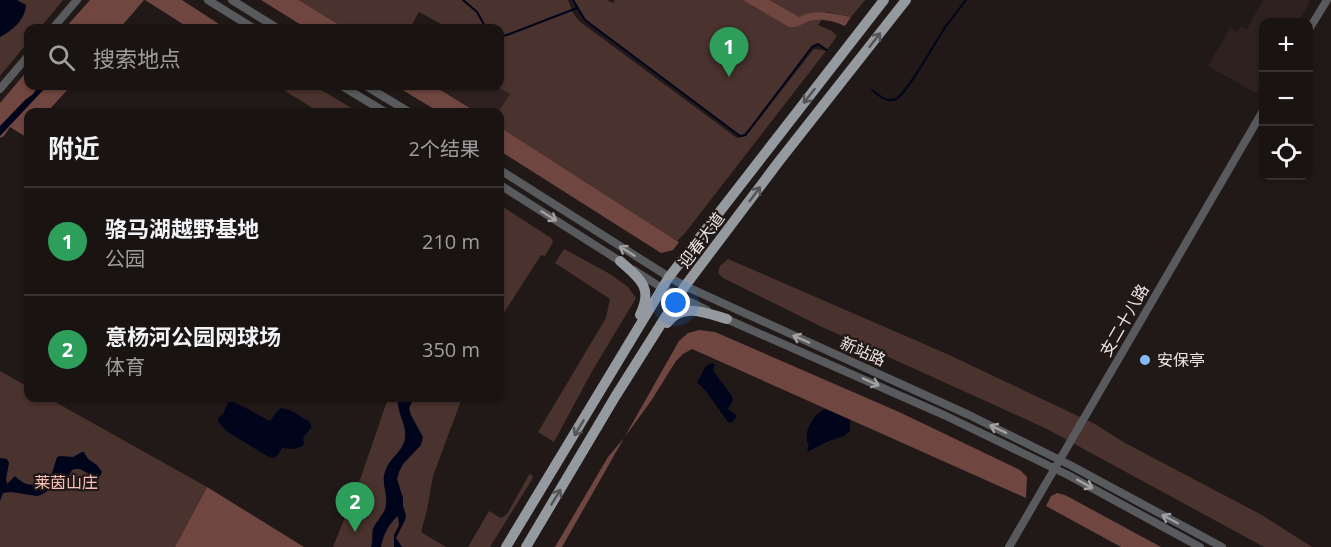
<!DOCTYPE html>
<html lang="zh">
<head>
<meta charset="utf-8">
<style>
	body { margin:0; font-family:"Open Sans","Noto Sans SC",sans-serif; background:#221c1b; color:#f1f3f6 }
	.controls { position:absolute; right:18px; top:18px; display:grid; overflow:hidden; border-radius:12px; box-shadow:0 2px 4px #0004 }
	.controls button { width:54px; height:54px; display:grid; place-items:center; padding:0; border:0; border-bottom:2px solid #373232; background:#191312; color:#f1f3f6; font:30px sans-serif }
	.you { position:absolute; left:676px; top:303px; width:21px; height:21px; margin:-15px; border:4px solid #fff; border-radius:50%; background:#1a73e8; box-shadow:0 0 0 9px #1a73e833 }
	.badge { display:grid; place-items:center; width:39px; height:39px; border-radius:50%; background:#db2777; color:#fff; font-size:20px; font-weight:700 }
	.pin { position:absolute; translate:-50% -50px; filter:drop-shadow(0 2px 3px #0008) }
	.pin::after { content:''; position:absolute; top:32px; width:21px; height:18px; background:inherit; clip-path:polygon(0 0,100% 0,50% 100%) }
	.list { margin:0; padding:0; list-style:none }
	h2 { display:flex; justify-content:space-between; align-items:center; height:78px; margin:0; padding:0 24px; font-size:26px }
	h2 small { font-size:20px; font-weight:400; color:#9f9e9f }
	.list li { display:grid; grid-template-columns:39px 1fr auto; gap:18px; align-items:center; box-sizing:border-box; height:108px; padding:0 24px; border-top:2px solid #373232 }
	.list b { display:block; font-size:22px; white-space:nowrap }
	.list p { margin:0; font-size:20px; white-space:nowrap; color:#9f9e9f }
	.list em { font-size:20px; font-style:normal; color:#9f9e9f }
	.icon { flex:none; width:33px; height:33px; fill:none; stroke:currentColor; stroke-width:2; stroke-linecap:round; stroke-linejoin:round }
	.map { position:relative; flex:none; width:1331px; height:547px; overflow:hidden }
	.search { position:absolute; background:#191312; box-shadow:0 2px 4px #0004; left:24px; top:24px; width:480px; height:66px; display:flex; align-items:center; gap:15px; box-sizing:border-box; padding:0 21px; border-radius:12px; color:#9f9e9f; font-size:22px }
	.panel { position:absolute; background:#191312; box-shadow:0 2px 4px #0004; left:24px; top:108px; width:480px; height:294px; border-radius:12px }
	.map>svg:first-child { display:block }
</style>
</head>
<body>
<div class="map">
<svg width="1331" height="547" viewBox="0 0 1331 547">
	<rect width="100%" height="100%" fill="#211918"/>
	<path fill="#2f211f" d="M 1263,0 L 1310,0 L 1308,5 L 1298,22 L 1264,22 L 1263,80 L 1256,93 L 1208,66 L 1230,28 L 1238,32 L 1241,26 L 1247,29 Z
		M 434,86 L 496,86 L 510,94 L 498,112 L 476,112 Z"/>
	<path fill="#4a322e" d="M 0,0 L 63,0 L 40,28 L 28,28 L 28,42 L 0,76 Z
		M 299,0 L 568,0 L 573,13 L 579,21 L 737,138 L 746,136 L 813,50 L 816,49 L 826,51 L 685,233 L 677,241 L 500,127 L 500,112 L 498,112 L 510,94 L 496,86 L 500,86 L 501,71 L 500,71 L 500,28 L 448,28 L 419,12 L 410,28 L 344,28 Z
		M 573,0 L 607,0 L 613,3 L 615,0 L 865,0 L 851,17 L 827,12 L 818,25 L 832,31 L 837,36 L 827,50 L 818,45 L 812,48 L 750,129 L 745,135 L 740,136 L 585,20 Z
		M 277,86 L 315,86 L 358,112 L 319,112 Z
		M 500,205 L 551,238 L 553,242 L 545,256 L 541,255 L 500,319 Z
		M 564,249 L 610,274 L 628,287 L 636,298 L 591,373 L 554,442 L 538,432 L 606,318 L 610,299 L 555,263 Z
		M 728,259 L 947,354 L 1095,424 L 1125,443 L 1260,514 L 1312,547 L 1264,547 L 1045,428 L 820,326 L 723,278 L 718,273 L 720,266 Z
		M 0,371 L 28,387 L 28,398 L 48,398 L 207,487 L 175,547 L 0,547 Z
		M 388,398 L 462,398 L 433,476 L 427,510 L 421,532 L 446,547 L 333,547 L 361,477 Z
		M 530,473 L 533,477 L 531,481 L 490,547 L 468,547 L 489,511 L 501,518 L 507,514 Z"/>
	<path fill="#704740" d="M 90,0 L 144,0 L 120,28 L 65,28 Z
		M 145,0 L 182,0 L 225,28 L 189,28 Z
		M 261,0 L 299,0 L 344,28 L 306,28 Z
		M 743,0 L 769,0 L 799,17 C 816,8 834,14 851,17 L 845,26 C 834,21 821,18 809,21 C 801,24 798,28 789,27 Z
		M 28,70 L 28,86 L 71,86 L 47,112 L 28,112 L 28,134 L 26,137 L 10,127 L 4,136 L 0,138 L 0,103 Z
		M 396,86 L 434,86 L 476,112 L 439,112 Z
		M 500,127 L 677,241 L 679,242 L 673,250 L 661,253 L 500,151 Z
		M 699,330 L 715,332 L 899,412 L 1020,470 L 1027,477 L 1026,498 L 692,349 L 683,354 L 676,361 L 651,401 L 624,438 L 562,547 L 555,547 L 608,457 L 624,438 L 679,341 L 688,333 Z
		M 207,487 L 304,547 L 175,547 Z
		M 1057,493 L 1065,495 L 1161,547 L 1121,547 L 1046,506 L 1051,496 Z"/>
	<path fill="#00051c" d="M 0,0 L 17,0 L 26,5 C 25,20 13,30 0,37 Z
		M 39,86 L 47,86 L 0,136 L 0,126 L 25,100 L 33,94 Z
		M 712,363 L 715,364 L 713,370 L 715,373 L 732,396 L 733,400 L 728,409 L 737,416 L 732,423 L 728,422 L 705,390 L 697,382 L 706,366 Z
		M 398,398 L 414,398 L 409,408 L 411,415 L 423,437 L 421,445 L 403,464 L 399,472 L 397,479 L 403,498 L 403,506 L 406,515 L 405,520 L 396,538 L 402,547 L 394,547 L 394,535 L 399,525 L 398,516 C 388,525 384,533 381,547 L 371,547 C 374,540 370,531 375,525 C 379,518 385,513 386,505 C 388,493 380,482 386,469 C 390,458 404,450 405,438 C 407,424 396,412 398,398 Z
		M 231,401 L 244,407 L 270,421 C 273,418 276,411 280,409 C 287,406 302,418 309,421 L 311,424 L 311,428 L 303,438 L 304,442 L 303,446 L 294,449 L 282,448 L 277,456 L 273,458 L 269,457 L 226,431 L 219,423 L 218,418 L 223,414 L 228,403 Z
		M 825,409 L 850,420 L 850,431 L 844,436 L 829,441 L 807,452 L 809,443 L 807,443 C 807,440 806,436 807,433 C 808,424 817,412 825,409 Z
		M 82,452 L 84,452 L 88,459 L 97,465 L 102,472 L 98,479 L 80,469 L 75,469 L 72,470 L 68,478 L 41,495 L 37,496 L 11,492 L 3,493 L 0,501 L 0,458 L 7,459 L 9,463 L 6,479 L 7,484 L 15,476 C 27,488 35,486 50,480 L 57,457 L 61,456 L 73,457 Z"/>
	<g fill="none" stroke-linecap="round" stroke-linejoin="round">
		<path stroke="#00051c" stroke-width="2" d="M 463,0 L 477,12 L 486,28
			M 573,0 L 585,20 L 740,136 L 745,135 L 750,129 L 812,47 L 818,44 L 827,50
			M 500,36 L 507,35 L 577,8
			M 872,90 C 878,95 887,103 896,99 C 907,94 937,39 946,26 C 953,17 959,9 966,0"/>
		<path stroke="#585a5d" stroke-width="8" d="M 208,0 L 253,28
			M 232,0 L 277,28
			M 53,28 L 77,0
			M 1308,31 L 1327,0
			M 342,86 L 385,112
			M 366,86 L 409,112
			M 0,89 L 28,56
			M 500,170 L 669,277 L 685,286 L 969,415 L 1070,465 L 1222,547
			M 500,185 L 623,263
			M 634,270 L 662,288 L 707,310
			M 722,317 L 944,415 L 1068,475 L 1200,547
			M 1009,547 L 1264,109"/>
		<path stroke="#959aa0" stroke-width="10" d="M 620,261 C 639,278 654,287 640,315
			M 667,323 C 682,302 706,313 727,319
			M 506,547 L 669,277 L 884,0
			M 526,547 L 615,397 L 685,286 L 780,160 L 906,0"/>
	</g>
	<defs><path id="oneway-shaft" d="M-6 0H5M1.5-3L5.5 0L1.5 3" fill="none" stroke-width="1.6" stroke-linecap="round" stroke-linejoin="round" transform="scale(1.5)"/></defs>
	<g stroke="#555355">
		<use href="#oneway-shaft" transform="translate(875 40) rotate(-52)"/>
		<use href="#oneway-shaft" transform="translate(809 96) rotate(128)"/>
		<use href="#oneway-shaft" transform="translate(755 194) rotate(-53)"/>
		<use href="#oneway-shaft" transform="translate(579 428) rotate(121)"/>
		<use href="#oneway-shaft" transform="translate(556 497) rotate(-59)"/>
	</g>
	<g stroke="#a2a0a2">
		<use href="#oneway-shaft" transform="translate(549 216) rotate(32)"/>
		<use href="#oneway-shaft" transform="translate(627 251) rotate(-148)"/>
		<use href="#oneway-shaft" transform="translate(801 339) rotate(-156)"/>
		<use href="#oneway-shaft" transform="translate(871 382) rotate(24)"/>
		<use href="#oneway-shaft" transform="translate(998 429) rotate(-154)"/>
		<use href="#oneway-shaft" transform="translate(1085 484) rotate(29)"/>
		<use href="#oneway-shaft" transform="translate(1170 519) rotate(-152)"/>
	</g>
	<circle fill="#83bcfb" stroke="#211918" stroke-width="2" cx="1145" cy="360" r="6"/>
	<g text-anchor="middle" stroke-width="4.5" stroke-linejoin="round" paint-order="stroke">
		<g font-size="16" fill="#ede7e6" stroke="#211918">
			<text transform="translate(701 240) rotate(-53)" y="6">迎春大道</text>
			<text transform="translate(1124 320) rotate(-60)" y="6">支二十八路</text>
			<text transform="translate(863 351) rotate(24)" y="6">新站路</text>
		</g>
		<g font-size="16" fill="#ede7e6" stroke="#211918" text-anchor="start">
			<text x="1157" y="366">安保亭</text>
		</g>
		<g font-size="16" fill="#fabfb5" stroke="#211918">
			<text x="66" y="488">莱茵山庄</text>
		</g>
	</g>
</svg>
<div class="controls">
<button>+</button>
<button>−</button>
<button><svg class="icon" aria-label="locate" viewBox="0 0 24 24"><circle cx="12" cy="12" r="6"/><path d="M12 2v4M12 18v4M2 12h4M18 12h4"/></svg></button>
</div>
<div class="you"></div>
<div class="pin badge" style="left:729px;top:77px;background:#2e9e5b">1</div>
<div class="pin badge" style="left:355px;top:532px;background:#2e9e5b">2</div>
<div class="search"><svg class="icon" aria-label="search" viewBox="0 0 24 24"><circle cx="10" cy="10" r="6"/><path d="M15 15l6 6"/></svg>搜索地点</div>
<section class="panel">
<h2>附近<small>2个结果</small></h2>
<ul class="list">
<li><span class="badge" style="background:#2e9e5b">1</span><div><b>骆马湖越野基地</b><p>公园</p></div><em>210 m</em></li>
<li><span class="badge" style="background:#2e9e5b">2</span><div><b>意杨河公园网球场</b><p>体育</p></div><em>350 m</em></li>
</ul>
</section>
</div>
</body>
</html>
